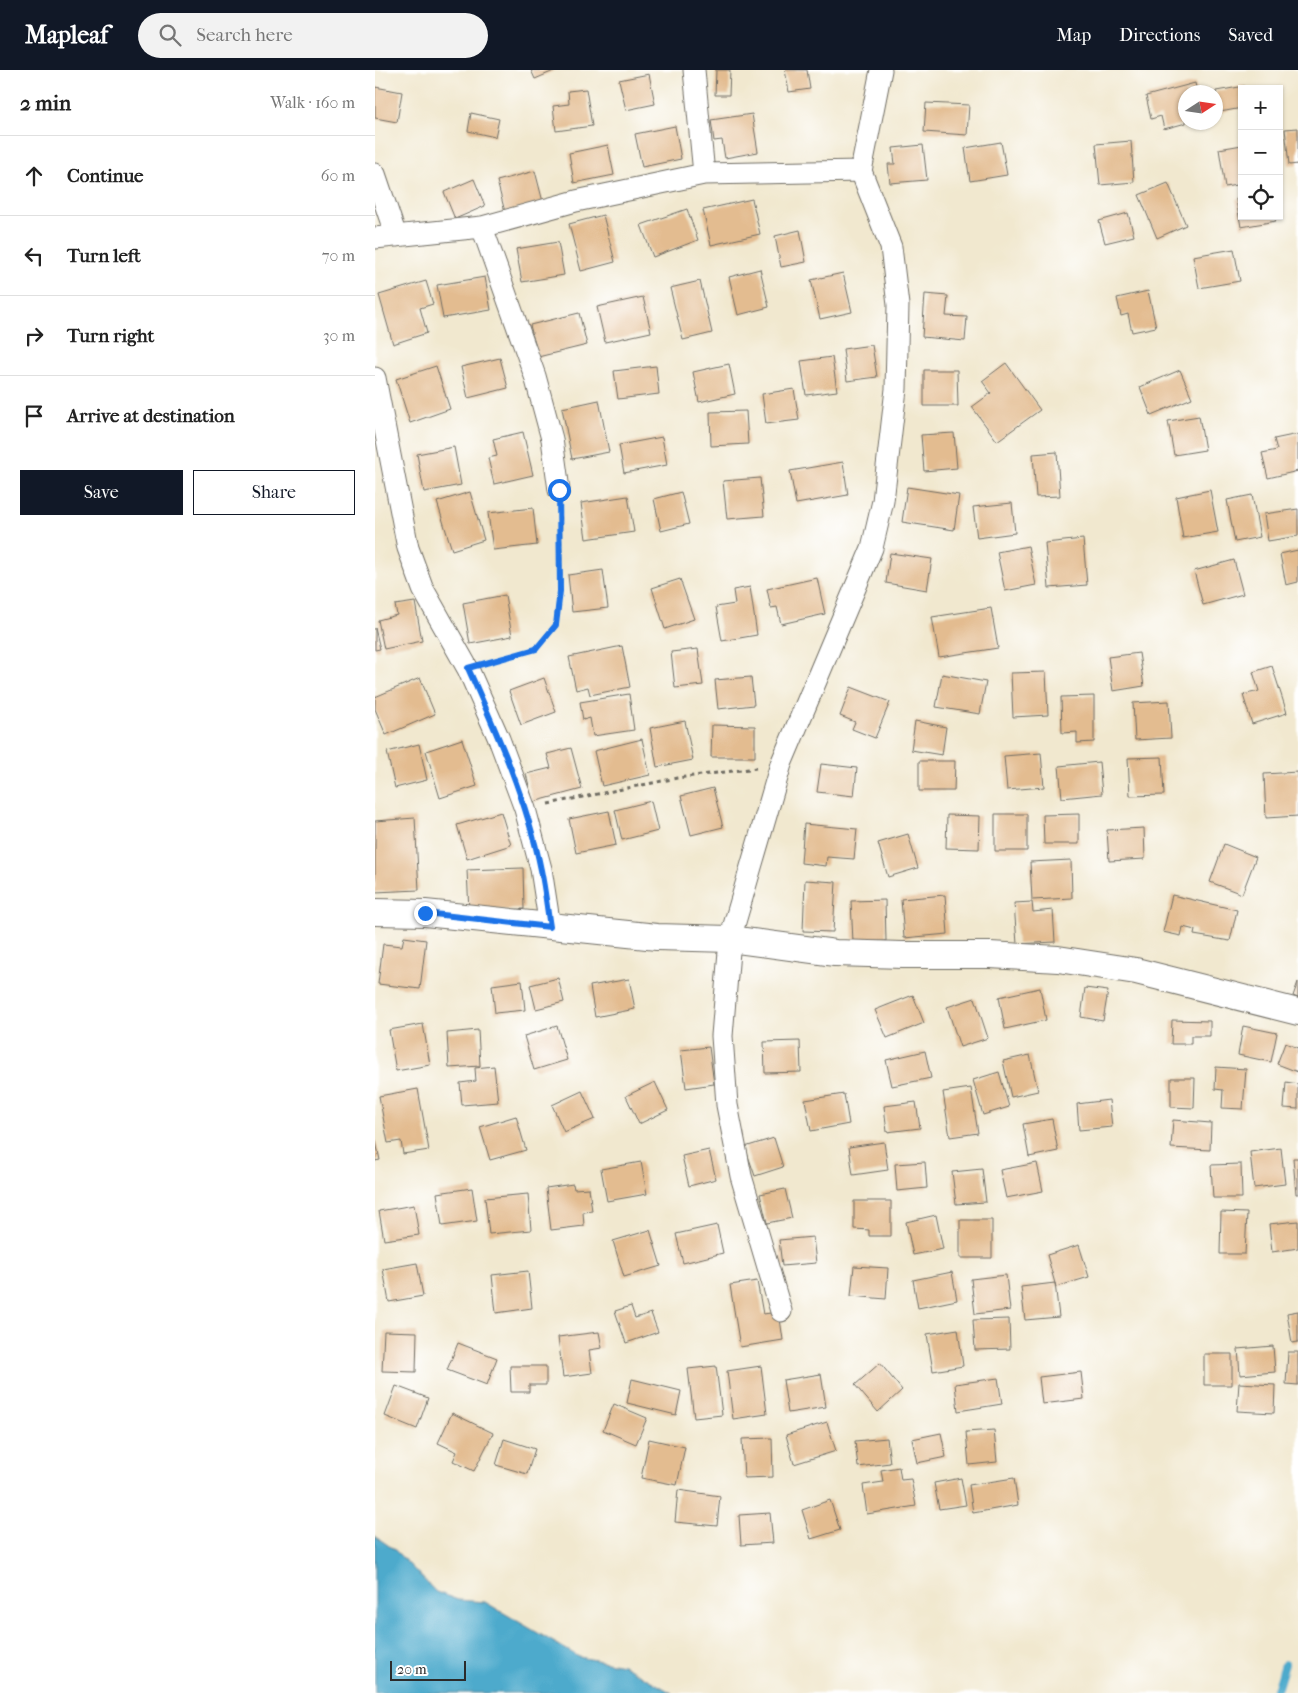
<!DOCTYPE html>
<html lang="en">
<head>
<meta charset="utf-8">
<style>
	body { margin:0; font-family:"IM FELL French Canon",serif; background:#f2f2f2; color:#222 }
	.controls { position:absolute; right:15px; top:15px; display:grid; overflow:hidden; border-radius:0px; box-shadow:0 1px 4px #0004 }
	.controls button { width:45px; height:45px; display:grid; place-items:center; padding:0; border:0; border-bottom:1px solid #e0e0e0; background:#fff; color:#222; font:25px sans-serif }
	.compass { position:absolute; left:803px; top:15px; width:45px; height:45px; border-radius:50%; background:#fff; box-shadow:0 1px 4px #0004; rotate:78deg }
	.scale { position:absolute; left:15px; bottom:12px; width:76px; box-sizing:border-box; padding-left:5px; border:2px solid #2b2b2b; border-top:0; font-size:14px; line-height:18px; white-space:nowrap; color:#2b2b2b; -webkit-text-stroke:4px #fff; paint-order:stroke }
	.stop { position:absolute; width:15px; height:15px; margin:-11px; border:4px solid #1a73e8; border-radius:50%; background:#fff }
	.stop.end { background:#1a73e8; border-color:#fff; box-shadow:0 1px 5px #0008 }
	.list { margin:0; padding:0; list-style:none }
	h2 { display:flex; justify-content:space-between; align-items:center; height:65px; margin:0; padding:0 20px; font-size:21px }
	h2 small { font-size:16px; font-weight:400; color:#767676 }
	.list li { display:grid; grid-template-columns:32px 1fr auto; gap:15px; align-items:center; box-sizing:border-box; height:80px; padding:0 20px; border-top:1px solid #e0e0e0 }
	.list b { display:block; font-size:19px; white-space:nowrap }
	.list em { font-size:16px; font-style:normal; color:#767676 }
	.actions { display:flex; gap:10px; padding:15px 20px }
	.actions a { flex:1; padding:11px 0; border:1px solid #111827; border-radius:0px; text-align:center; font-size:18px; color:#111827 }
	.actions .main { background:#111827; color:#fff }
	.icon { flex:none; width:28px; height:28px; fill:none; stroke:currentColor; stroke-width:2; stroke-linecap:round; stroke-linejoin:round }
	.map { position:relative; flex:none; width:923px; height:1623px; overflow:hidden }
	header { display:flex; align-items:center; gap:30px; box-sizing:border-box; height:70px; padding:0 25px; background:#111827; color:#fff }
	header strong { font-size:24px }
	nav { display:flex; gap:28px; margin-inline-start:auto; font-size:18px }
	.search { width:350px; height:45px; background:#f2f2f2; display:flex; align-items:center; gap:12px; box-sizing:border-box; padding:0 18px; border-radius:28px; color:#767676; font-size:19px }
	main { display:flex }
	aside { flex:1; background:#fff }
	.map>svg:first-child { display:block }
</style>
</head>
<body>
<header>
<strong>Mapleaf</strong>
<div class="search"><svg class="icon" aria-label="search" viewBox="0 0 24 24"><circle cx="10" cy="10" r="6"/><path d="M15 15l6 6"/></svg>Search here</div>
<nav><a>Map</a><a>Directions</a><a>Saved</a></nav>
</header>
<main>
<aside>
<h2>2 min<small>Walk · 160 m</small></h2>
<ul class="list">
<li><svg class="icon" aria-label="ahead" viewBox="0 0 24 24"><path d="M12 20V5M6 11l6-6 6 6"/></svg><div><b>Continue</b></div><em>60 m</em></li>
<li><svg class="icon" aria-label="left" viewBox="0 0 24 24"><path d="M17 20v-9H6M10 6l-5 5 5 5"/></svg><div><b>Turn left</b></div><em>70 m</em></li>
<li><svg class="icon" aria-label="right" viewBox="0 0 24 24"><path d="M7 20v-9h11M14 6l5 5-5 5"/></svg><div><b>Turn right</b></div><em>30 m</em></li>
<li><svg class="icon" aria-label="arrive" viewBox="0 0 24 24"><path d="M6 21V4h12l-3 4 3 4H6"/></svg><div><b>Arrive at destination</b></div></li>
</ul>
<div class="actions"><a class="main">Save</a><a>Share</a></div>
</aside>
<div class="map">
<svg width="923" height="1623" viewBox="0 0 923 1623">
	<rect width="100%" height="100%" fill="#fff"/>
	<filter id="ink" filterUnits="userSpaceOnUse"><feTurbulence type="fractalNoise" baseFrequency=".02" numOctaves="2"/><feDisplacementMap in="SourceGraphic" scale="10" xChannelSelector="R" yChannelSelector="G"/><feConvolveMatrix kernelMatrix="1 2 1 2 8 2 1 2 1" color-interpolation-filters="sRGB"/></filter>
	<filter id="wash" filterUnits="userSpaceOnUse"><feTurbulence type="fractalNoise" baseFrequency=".0096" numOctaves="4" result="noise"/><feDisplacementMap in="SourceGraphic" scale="20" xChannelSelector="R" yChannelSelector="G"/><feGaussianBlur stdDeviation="1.12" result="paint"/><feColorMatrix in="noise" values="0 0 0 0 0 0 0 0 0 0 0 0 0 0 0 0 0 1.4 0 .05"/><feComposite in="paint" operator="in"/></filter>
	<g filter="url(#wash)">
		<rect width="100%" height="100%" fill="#f1e8cf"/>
		<path fill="#4eaacc" stroke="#3c6a7c" d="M 0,1466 L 20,1480 L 61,1522 L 83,1530 L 110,1532 L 204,1587 L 248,1595 L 297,1623 L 0,1623 Z"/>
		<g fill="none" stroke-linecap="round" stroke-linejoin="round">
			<path stroke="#4eaacc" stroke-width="8" d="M 900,1623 L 903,1617 L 910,1594"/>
		</g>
		<g id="blocks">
			<path fill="#e3bc90" d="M 156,0 L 181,0 L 160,9 Z
				M 341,0 L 355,0 L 354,25 L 340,25 Z
				M 410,0 L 432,0 L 435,19 L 414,22 Z
				M 274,4 L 280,34 L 251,40 L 244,10 Z
				M 820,13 L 822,22 L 811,22 L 811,53 L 789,59 L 786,46 L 776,49 L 771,26 Z
				M 870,16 L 870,19 L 867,19 L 867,38 L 845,42 L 841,21 Z
				M 0,17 L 27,22 L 22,52 L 0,48 Z
				M 211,19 L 217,56 L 181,61 L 178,36 L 194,34 L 193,21 Z
				M 551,33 L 594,35 L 592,65 L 549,62 Z
				M 96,43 L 124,49 L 120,67 L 93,61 Z
				M 377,44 L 383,82 L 350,88 L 347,70 L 339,71 L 336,50 Z
				M 300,56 L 306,89 L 267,97 L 260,64 Z
				M 923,58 L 923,94 L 914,95 L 910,59 Z
				M 756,71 L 759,112 L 725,115 L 721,74 Z
				M 626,72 L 632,105 L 595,111 L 590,78 Z
				M 233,75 L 239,105 L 199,113 L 194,83 Z
				M 548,75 L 552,110 L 515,113 L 513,94 L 520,94 L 518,78 Z
				M 867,75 L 867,114 L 850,117 L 844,79 Z
				M 160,101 L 168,132 L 130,142 L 122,111 Z
				M 99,109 L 110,136 L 80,149 L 69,122 Z
				M 793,113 L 811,155 L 782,168 L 764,125 Z
				M 867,128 L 867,146 L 900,146 L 901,151 L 866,157 L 861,129 Z
				M 377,129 L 385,164 L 336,175 L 328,140 Z
				M 312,139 L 323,170 L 278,187 L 266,155 Z
				M 753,143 L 759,166 L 730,173 L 724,151 Z
				M 228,145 L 240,192 L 206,201 L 194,154 Z
				M 425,160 L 431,192 L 406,197 L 400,166 Z
				M 183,172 L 189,205 L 147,212 L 141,179 Z
				M 859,179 L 865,211 L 824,218 L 818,186 Z
				M 385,199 L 394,237 L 363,245 L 354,207 Z
				M 468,203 L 477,242 L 445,249 L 436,210 Z
				M 110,207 L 116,240 L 68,248 L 62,215 Z
				M 51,211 L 58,234 L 45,238 L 52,263 L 18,274 L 4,225 Z
				M 325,211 L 337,263 L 308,270 L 295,218 Z
				M 773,221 L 781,257 L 757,262 L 753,244 L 746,246 L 742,228 Z
				M 550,224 L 573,226 L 571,246 L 592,247 L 590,271 L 547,267 Z
				M 268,227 L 276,262 L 230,272 L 222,237 Z
				M 204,243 L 212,275 L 163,287 L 155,255 Z
				M 497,275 L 502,307 L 472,311 L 468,279 Z
				M 457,287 L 462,321 L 431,325 L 426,291 Z
				M 125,288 L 133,318 L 93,328 L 86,297 Z
				M 631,293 L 665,340 L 622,371 L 597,337 L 616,323 L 607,311 Z
				M 354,294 L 360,324 L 324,332 L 318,302 Z
				M 61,296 L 75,339 L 35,353 L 21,309 Z
				M 281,296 L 284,324 L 243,329 L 239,301 Z
				M 549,300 L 582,300 L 583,336 L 549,336 Z
				M 805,300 L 817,328 L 776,345 L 765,317 Z
				M 419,319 L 424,350 L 391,354 L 387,324 Z
				M 224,330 L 234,382 L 197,389 L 187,338 Z
				M 371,341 L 373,374 L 336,376 L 335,342 Z
				M 824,346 L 830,380 L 799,385 L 793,351 Z
				M 148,362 L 158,405 L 119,414 L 113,388 L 122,386 L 118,369 Z
				M 579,363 L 582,398 L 549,401 L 546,365 Z
				M 923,364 L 923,401 L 893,408 L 887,383 L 902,380 L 899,369 Z
				M 287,367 L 292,395 L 249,403 L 244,375 Z
				M 79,377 L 86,415 L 49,422 L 42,384 Z
				M 682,382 L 685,426 L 661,427 L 658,384 Z
				M 468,392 L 473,425 L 421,434 L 415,401 Z
				M 385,408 L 389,446 L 352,449 L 348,411 Z
				M 532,417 L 584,425 L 579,460 L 527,452 Z
				M 835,420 L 843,462 L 808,468 L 801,427 Z
				M 95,422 L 109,470 L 77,480 L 62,432 Z
				M 306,422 L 314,454 L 286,461 L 279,429 Z
				M 877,425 L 885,467 L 860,472 L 852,430 Z
				M 253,426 L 259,462 L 211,469 L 206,433 Z
				M 637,433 L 640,463 L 602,468 L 598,437 Z
				M 158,438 L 162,475 L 118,480 L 113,443 Z
				M 923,439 L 923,466 L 893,471 L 889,444 Z
				M 708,469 L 712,515 L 674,518 L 670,473 Z
				M 653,476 L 661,515 L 630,521 L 622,482 Z
				M 923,480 L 923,512 L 911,515 L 905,484 Z
				M 515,483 L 557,489 L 552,520 L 511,513 Z
				M 859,490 L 868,524 L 828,535 L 819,501 Z
				M 228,500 L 233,538 L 197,542 L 193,505 Z
				M 442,508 L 450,544 L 406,554 L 402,537 L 396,538 L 392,519 Z
				M 305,509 L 319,549 L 290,559 L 277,518 Z
				M 375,517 L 382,565 L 347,571 L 341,537 L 360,534 L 358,520 Z
				M 130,525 L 137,566 L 95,574 L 88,533 Z
				M 40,532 L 47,571 L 9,579 L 3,550 L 22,545 L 20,535 Z
				M 616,538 L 623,578 L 564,587 L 557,547 Z
				M 0,558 L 5,579 L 0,580 Z
				M 247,576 L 255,617 L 215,625 L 213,617 L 201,620 L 194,587 Z
				M 323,579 L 328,615 L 300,618 L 296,582 Z
				M 764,583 L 769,616 L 738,621 L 733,587 Z
				M 897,596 L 912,643 L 877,654 L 868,625 L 884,621 L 878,602 Z
				M 671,602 L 673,645 L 638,647 L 636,603 Z
				M 567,604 L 611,612 L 605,644 L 561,637 Z
				M 376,607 L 379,635 L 343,639 L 340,610 Z
				M 45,608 L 60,644 L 11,665 L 0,639 L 0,627 Z
				M 169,608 L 181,642 L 146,655 L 134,621 Z
				M 476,617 L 515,632 L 500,668 L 477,659 L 480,652 L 465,646 Z
				M 254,624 L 259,660 L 218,666 L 215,648 L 208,650 L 205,632 Z
				M 719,626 L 719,672 L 702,673 L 702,662 L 687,663 L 686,627 Z
				M 794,631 L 796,668 L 760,670 L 758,633 Z
				M 310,651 L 318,690 L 282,697 L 275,658 Z
				M 540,651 L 571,657 L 567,685 L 536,680 Z
				M 337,655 L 380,656 L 380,687 L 336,687 Z
				M 87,669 L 102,716 L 65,728 L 51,681 Z
				M 267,669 L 275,705 L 227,716 L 219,681 Z
				M 44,674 L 52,710 L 20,718 L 12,682 Z
				M 196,678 L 207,719 L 158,732 L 151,704 L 176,698 L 172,684 Z
				M 666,683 L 669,717 L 632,720 L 629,686 Z
				M 787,687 L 789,725 L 755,726 L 753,688 Z
				M 544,691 L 580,691 L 579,721 L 544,721 Z
				M 724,692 L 727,724 L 687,728 L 684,696 Z
				M 446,694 L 482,698 L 479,726 L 442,722 Z
				M 923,702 L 923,746 L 891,748 L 889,704 Z
				M 338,718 L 348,757 L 316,765 L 306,726 Z
				M 276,731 L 283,761 L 247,770 L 240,740 Z
				M 234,741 L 241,775 L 201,783 L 194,749 Z
				M 126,742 L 136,775 L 92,789 L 82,755 Z
				M 620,744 L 652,744 L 652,781 L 620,781 Z
				M 704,744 L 704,774 L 669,774 L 668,745 Z
				M 572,745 L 605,746 L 604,779 L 571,778 Z
				M 40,748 L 44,820 L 0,822 L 0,751 Z
				M 429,754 L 482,759 L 479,789 L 452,787 L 451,796 L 426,793 Z
				M 769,758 L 770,789 L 734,791 L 732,760 Z
				M 533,764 L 543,798 L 513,807 L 503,773 Z
				M 849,774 L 881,787 L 867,824 L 835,812 Z
				M 696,790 L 697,828 L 657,830 L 655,792 Z
				M 148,798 L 149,839 L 94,841 L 92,800 Z
				M 430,810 L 461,812 L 458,862 L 428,861 Z
				M 570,825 L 573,864 L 529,868 L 526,829 Z
				M 797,825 L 862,840 L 855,871 L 819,865 L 820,860 L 808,857 L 806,866 L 788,862 Z
				M 510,830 L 511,871 L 478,872 L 476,831 Z
				M 657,832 L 658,842 L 678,840 L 680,872 L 642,874 L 639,833 Z
				M 29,867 L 51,870 L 45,919 L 3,914 L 8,874 L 27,876 Z
				M 183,908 L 189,932 L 161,939 L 155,915 Z
				M 254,909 L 260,939 L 220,947 L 215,916 Z
				M 147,911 L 150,940 L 120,943 L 117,915 Z
				M 923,912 L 923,928 L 918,926 Z
				M 665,918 L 671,950 L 630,959 L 624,927 Z
				M 710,918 L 733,921 L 728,951 L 706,947 Z
				M 538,925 L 549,953 L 512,968 L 500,940 Z
				M 600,928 L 613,968 L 585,977 L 572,937 Z
				M 797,950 L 835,951 L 835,966 L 816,966 L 816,974 L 796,974 Z
				M 48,954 L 55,995 L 21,1001 L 14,960 Z
				M 182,956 L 192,990 L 159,1000 L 149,966 Z
				M 868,956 L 902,963 L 896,992 L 863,985 Z
				M 103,960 L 105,996 L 74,998 L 72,963 Z
				M 425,971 L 426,1002 L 390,1003 L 389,972 Z
				M 910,973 L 923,978 L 923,1002 L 902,994 Z
				M 334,977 L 339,1014 L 311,1018 L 306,980 Z
				M 550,981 L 556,1008 L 517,1016 L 511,990 Z
				M 655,985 L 663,1021 L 636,1027 L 628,991 Z
				M 119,996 L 123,1032 L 87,1035 L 85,1013 L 101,1011 L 100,998 Z
				M 841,997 L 871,999 L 868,1039 L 847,1038 L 848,1020 L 840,1019 Z
				M 624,1002 L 634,1037 L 608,1045 L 598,1010 Z
				M 796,1008 L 820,1008 L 819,1038 L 796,1037 Z
				M 280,1012 L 293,1040 L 264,1054 L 251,1026 Z
				M 911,1012 L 923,1014 L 923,1039 L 909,1038 Z
				M 596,1018 L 603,1063 L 575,1067 L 568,1022 Z
				M 43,1019 L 54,1080 L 28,1084 L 26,1071 L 13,1073 L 4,1026 Z
				M 207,1021 L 220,1049 L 189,1062 L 177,1035 Z
				M 469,1024 L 474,1054 L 436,1061 L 430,1030 Z
				M 734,1030 L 737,1057 L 704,1060 L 702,1034 Z
				M 541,1032 L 545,1058 L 512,1062 L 509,1036 Z
				M 141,1046 L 151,1080 L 115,1090 L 105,1057 Z
				M 677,1049 L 683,1081 L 654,1087 L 648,1054 Z
				M 798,1050 L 836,1053 L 835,1080 L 796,1078 Z
				M 0,1067 L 5,1090 L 0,1091 Z
				M 399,1068 L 408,1097 L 380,1106 L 370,1077 Z
				M 509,1072 L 513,1100 L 478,1105 L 474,1077 Z
				M 906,1078 L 910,1114 L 879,1118 L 875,1082 Z
				M 334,1080 L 341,1109 L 314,1116 L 307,1086 Z
				M 918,1088 L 923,1088 L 923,1124 L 921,1124 Z
				M 266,1092 L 272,1124 L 232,1131 L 226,1099 Z
				M 550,1092 L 552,1118 L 522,1121 L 520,1094 Z
				M 662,1093 L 668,1121 L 631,1128 L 625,1100 Z
				M 866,1094 L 867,1128 L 838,1128 L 836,1095 Z
				M 607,1099 L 611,1132 L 581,1134 L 577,1102 Z
				M 198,1114 L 199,1119 L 214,1118 L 217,1141 L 208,1142 L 209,1156 L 176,1160 L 171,1118 Z
				M 97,1118 L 102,1151 L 67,1156 L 62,1123 Z
				M 410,1119 L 417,1148 L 392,1153 L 385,1124 Z
				M 153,1124 L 156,1160 L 114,1164 L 110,1128 Z
				M 479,1131 L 516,1131 L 516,1166 L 494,1166 L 494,1160 L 479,1159 Z
				M 39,1135 L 44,1165 L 9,1170 L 4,1141 Z
				M 846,1142 L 872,1143 L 870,1184 L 845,1184 Z
				M 561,1145 L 568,1179 L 538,1185 L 531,1152 Z
				M 585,1150 L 617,1150 L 617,1188 L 585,1188 Z
				M 923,1151 L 923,1178 L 897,1182 L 894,1154 Z
				M 342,1155 L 348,1183 L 308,1193 L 301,1164 Z
				M 275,1160 L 286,1196 L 249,1207 L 238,1171 Z
				M 438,1167 L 441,1193 L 407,1196 L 404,1170 Z
				M 704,1175 L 714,1207 L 681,1217 L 672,1185 Z
				M 42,1193 L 48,1226 L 14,1232 L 8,1199 Z
				M 479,1196 L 513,1198 L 511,1229 L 476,1226 Z
				M 153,1201 L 157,1238 L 121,1243 L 117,1205 Z
				M 577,1202 L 582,1230 L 543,1238 L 538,1210 Z
				M 631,1205 L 635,1240 L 600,1244 L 596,1209 Z
				M 382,1211 L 388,1244 L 404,1242 L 408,1270 L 365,1277 L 355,1215 Z
				M 680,1213 L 684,1247 L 650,1250 L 646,1217 Z
				M 256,1236 L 260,1248 L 276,1243 L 283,1262 L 251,1273 L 240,1241 Z
				M 923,1241 L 923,1272 L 917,1273 L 912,1243 Z
				M 634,1249 L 635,1279 L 600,1280 L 598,1250 Z
				M 583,1259 L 588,1296 L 558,1301 L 552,1264 Z
				M 9,1261 L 42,1262 L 41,1302 L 7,1301 Z
				M 224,1262 L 227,1278 L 214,1280 L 217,1303 L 188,1307 L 183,1267 Z
				M 83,1273 L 122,1288 L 112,1315 L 72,1300 Z
				M 898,1276 L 900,1302 L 865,1305 L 863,1279 Z
				M 913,1282 L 923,1282 L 923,1315 L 911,1314 Z
				M 829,1284 L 857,1284 L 857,1315 L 829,1315 Z
				M 505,1293 L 527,1320 L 503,1342 L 480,1315 Z
				M 135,1296 L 171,1296 L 171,1315 L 154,1315 L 154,1322 L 136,1322 Z
				M 341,1296 L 347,1345 L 319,1348 L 313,1299 Z
				M 386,1296 L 392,1344 L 358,1349 L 352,1301 Z
				M 706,1302 L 709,1329 L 667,1334 L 664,1307 Z
				M 446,1304 L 451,1337 L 413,1343 L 408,1310 Z
				M 623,1308 L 627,1334 L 583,1341 L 580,1314 Z
				M 257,1309 L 306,1321 L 301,1345 L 252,1333 Z
				M 864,1313 L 900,1315 L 899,1343 L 862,1341 Z
				M 21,1316 L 53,1328 L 42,1359 L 10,1346 Z
				M 239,1334 L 272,1348 L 261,1374 L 228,1360 Z
				M 77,1343 L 118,1363 L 99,1401 L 78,1391 L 82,1382 L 63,1373 Z
				M 452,1352 L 461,1381 L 419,1394 L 411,1365 Z
				M 619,1360 L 622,1392 L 594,1395 L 591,1362 Z
				M 566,1363 L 571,1387 L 542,1393 L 537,1369 Z
				M 397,1368 L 398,1407 L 369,1408 L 367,1369 Z
				M 512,1368 L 515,1393 L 483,1397 L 480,1371 Z
				M 129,1369 L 160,1379 L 152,1404 L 121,1395 Z
				M 274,1369 L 310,1377 L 302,1415 L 266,1408 Z
				M 524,1397 L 526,1410 L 536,1409 L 541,1436 L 492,1444 L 488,1415 L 508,1412 L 506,1400 Z
				M 586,1408 L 591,1435 L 564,1439 L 559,1413 Z
				M 639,1408 L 643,1435 L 598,1443 L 594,1415 Z
				M 303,1420 L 345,1426 L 342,1456 L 300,1452 Z
				M 455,1430 L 465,1460 L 436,1469 L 427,1440 Z
				M 395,1443 L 398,1473 L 366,1475 L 364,1445 Z"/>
		</g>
	</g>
	<g filter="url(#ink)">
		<use href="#blocks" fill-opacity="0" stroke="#706d64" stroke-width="1"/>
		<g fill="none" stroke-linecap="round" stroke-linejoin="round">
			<defs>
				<path id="minor" d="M 319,0 L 329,104
					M 0,104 L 21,166
					M 107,157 L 160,306 L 177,369 L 184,420
					M 0,168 L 107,157 L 201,131 L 329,104 L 486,101
					M 0,308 L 33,478 L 48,519 L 93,599 L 124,669 L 150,739 L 166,799 L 175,857
					M 406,1241 L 366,1106 L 352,1035 L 347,966 L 355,869 L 406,694 L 497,478 L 508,431 L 521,319 L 523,235 L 516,177 L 486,101 L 506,0"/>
				<path id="tertiary" d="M 0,842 L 50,843 L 282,867 L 355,869 L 460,883 L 528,885 L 615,885 L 683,889 L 761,901 L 923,942"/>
			</defs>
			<use href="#minor" stroke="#706d64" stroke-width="23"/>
			<use href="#tertiary" stroke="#706d64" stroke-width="28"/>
			<path stroke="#706d64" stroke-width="3" stroke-dasharray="4 4" stroke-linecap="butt" d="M 115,592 L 161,579 L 181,555 L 185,521 L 185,443
				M 173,734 L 302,708 L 381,698"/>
			<use href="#minor" stroke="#fff" stroke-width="21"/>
			<use href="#tertiary" stroke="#fff" stroke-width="26"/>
		</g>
	</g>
	<g fill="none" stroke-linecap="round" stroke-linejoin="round" filter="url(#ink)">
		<path stroke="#1a73e8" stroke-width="6" d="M 50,843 L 175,857 C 172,838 170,819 166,800 C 152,730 122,663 93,598 L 161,579 L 181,555 L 185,521 L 184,420"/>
	</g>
</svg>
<div class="controls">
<button>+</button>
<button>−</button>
<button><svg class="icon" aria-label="locate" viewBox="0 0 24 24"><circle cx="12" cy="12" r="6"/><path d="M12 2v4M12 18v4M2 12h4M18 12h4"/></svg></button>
</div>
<svg class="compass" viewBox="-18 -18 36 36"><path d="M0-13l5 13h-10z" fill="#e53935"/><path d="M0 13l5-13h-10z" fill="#767676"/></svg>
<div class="scale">20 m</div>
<div class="stop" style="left:184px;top:420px"></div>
<div class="stop end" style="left:50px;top:843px"></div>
</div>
</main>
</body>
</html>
